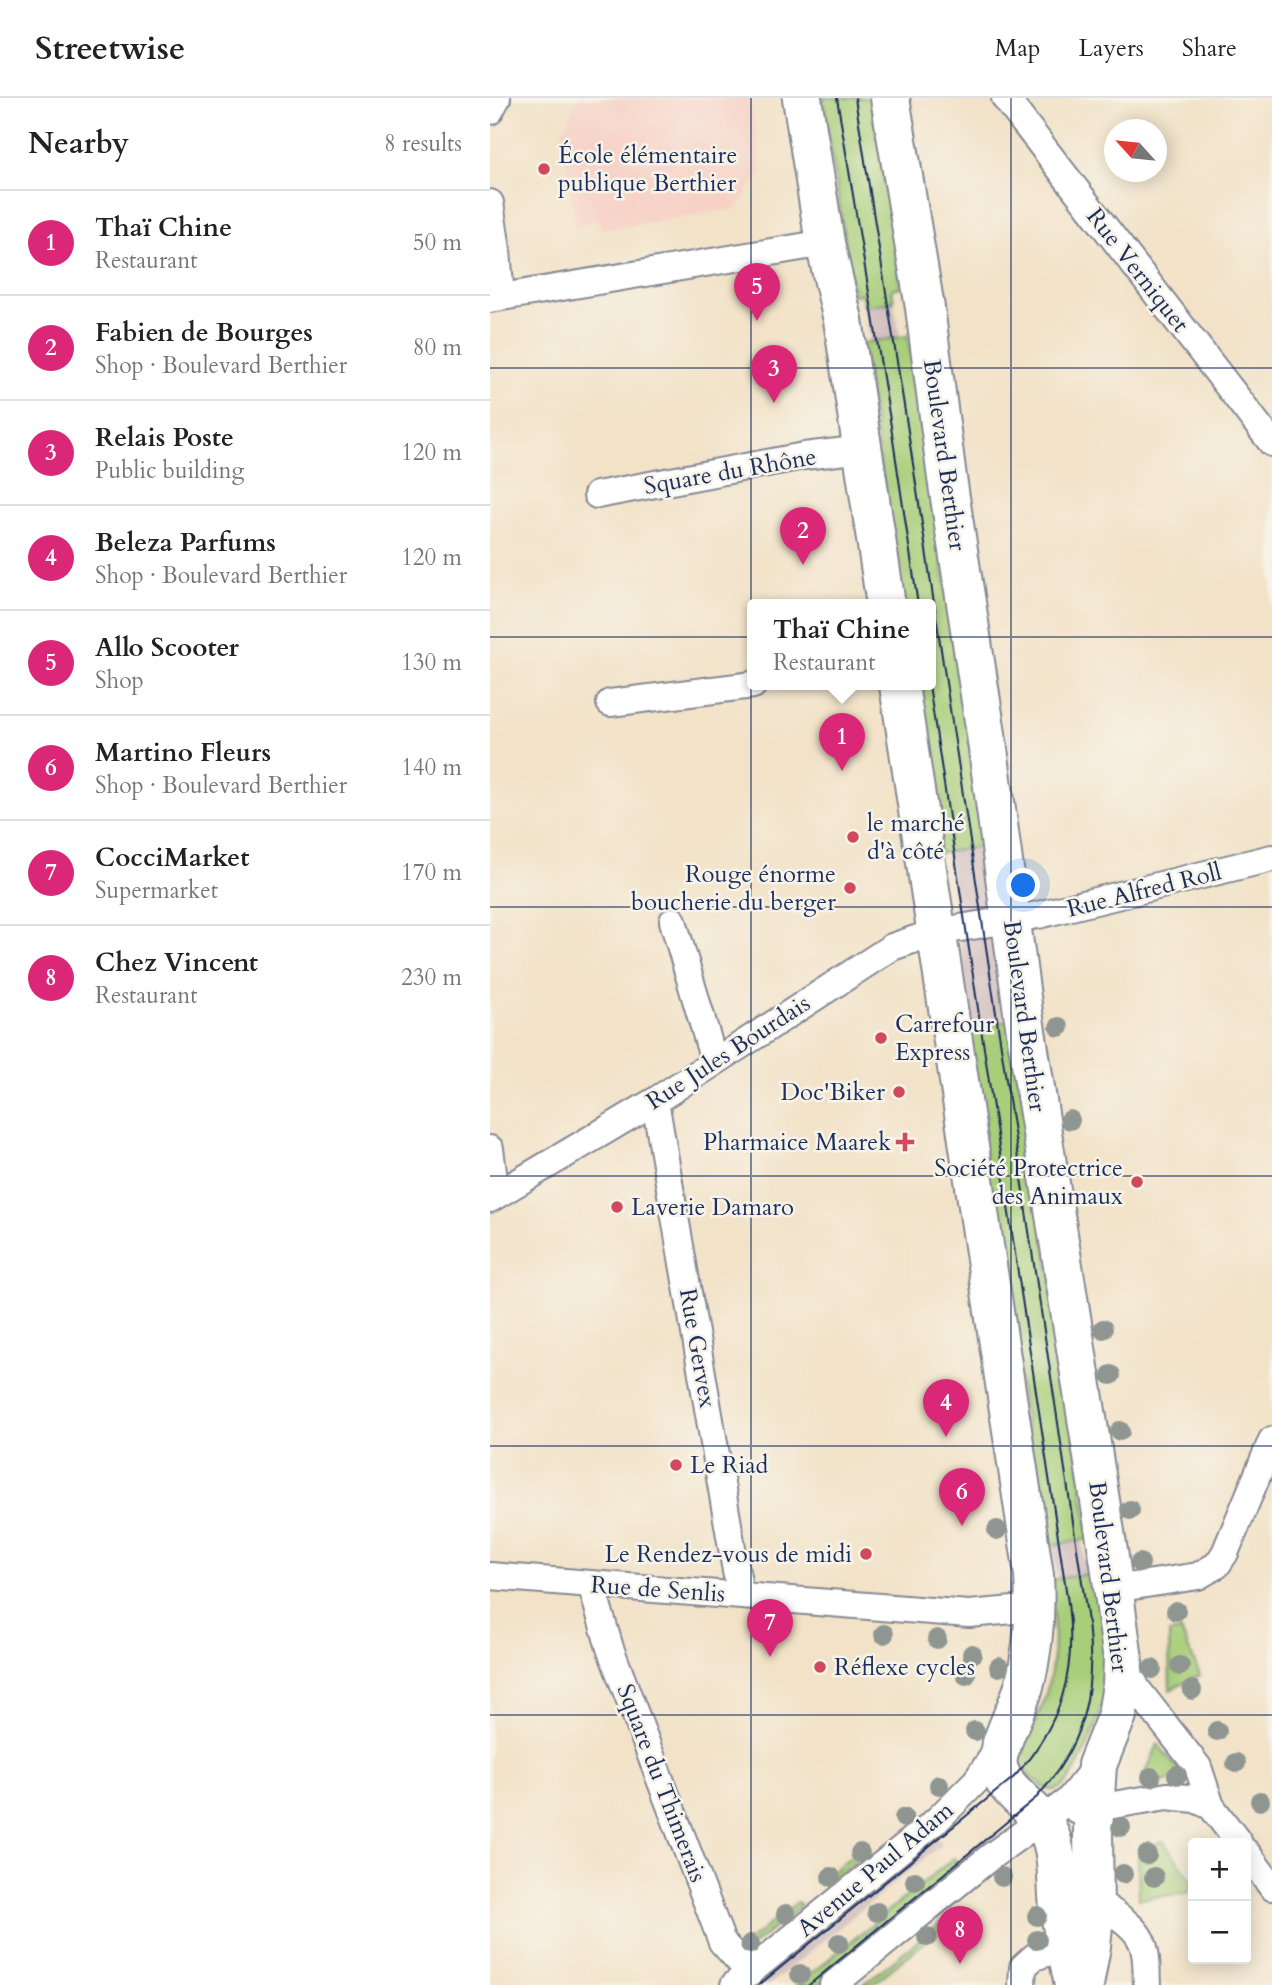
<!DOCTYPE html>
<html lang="en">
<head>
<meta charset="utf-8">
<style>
	body { margin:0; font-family:Cardo,serif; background:#f6f6f6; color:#222 }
	.controls { position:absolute; right:21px; bottom:21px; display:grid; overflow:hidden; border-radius:7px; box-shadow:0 4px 18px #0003 }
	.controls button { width:63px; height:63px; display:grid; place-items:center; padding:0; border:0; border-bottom:2px solid #e0e0e0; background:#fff; color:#222; font:35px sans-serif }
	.compass { position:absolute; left:614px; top:21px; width:63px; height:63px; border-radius:50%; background:#fff; box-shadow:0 4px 18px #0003; rotate:297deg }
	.you { position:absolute; left:534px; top:788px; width:24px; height:24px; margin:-18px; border:5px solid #fff; border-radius:50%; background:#1a73e8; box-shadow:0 0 0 10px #1a73e833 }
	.badge { display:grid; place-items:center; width:46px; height:46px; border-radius:50%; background:#db2777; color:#fff; font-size:23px; font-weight:700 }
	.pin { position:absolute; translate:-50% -58px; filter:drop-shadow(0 2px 4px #0008) }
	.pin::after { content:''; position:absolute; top:37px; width:24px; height:21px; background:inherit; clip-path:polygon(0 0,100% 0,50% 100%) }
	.popup { position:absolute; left:257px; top:501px; width:189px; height:91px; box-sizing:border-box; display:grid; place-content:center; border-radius:7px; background:#fff; filter:drop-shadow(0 2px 5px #0005); font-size:23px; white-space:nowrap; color:#767676 }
	.popup b { font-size:26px; color:#222 }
	.popup::after { content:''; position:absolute; left:50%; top:100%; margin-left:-14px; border:14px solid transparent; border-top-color:#fff }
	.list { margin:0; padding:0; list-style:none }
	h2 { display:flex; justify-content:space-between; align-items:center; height:91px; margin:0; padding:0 28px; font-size:30px }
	h2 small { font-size:23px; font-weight:400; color:#767676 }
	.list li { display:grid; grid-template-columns:46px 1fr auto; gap:21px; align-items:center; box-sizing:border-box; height:105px; padding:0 28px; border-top:2px solid #e0e0e0 }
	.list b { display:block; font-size:26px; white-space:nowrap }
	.list p { margin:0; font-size:23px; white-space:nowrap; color:#767676 }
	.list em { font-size:23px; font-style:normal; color:#767676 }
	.map { position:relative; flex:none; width:782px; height:1887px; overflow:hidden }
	header { display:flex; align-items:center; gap:42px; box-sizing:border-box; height:98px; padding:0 35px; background:#fff; border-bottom:2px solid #e0e0e0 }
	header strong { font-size:33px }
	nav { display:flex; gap:38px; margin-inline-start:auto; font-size:24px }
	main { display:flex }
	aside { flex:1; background:#fff }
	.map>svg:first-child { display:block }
</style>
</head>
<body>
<header>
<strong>Streetwise</strong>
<nav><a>Map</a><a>Layers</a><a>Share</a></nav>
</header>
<main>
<aside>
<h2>Nearby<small>8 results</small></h2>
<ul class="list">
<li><span class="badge">1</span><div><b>Thaï Chine</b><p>Restaurant</p></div><em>50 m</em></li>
<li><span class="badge">2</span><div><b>Fabien de Bourges</b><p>Shop · Boulevard Berthier</p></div><em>80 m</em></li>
<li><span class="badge">3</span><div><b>Relais Poste</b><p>Public building</p></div><em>120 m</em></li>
<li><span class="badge">4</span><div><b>Beleza Parfums</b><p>Shop · Boulevard Berthier</p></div><em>120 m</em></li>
<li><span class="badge">5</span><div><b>Allo Scooter</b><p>Shop</p></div><em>130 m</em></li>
<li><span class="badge">6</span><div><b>Martino Fleurs</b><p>Shop · Boulevard Berthier</p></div><em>140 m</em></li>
<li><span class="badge">7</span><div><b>CocciMarket</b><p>Supermarket</p></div><em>170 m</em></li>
<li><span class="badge">8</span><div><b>Chez Vincent</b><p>Restaurant</p></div><em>230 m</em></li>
</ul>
</aside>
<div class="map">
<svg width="782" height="1887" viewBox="0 0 782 1887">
	<rect width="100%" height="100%" fill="#f7f3e8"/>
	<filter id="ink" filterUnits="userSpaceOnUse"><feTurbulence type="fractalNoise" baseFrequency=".0143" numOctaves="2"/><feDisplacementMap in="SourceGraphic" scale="14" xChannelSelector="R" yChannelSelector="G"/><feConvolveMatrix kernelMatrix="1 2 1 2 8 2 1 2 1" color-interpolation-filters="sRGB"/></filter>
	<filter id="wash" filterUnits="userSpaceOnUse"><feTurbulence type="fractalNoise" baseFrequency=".00686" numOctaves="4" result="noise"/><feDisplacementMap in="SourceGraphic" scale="28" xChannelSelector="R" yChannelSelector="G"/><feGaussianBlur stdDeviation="1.57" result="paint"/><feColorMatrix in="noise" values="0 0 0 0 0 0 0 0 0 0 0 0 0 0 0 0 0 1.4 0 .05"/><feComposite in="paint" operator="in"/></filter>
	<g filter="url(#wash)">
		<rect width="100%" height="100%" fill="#f2e2c7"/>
		<path fill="#f7d1c6" d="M 89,0 L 260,0 L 272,73 L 245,111 L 110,132 L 108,122 L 86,128 L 72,33 Z"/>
		<path fill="#d2bfbf" d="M 404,204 L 410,239 L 380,244 L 374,208 Z
			M 487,749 L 513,923 L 483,928 L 457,754 Z
			M 592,1442 L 597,1476 L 567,1481 L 562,1447 Z
			M 444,1735 L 452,1746 L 279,1887 L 258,1887 Z"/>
		<path fill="#a8ce79" stroke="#627e6c" stroke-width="2" d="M 333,0 L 381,0 L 411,189 L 402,191 L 404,204 L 374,208 L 372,196 L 363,197 Z
			M 418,238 L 495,748 L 450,755 L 424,587 L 441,587 L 441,507 L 412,507 L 372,245 Z
			M 521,922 L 600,1441 L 554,1448 L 475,929 Z
			M 606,1475 C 611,1509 622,1558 616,1592 C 612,1613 588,1683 568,1691 C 561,1694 554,1690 549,1685 C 543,1680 533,1674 530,1667 C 524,1656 545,1626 550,1614 C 567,1570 566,1528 559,1482 Z
			M 691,1533 L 710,1577 L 680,1592 L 679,1535 Z
			M 668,1646 L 693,1678 L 693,1681 L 654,1686 L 653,1682 Z
			M 673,1743 L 703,1784 L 700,1794 L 649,1801 L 648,1753 Z
			M 371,1750 L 376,1756 L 340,1784 L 336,1779 Z
			M 464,1760 L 472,1770 L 329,1887 L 307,1887 Z
			M 307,1804 L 311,1808 L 259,1850 L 255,1846 Z
			M 455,1821 L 458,1825 L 382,1887 L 373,1887 Z"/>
	</g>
	<g filter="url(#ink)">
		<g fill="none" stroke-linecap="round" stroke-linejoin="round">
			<defs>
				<path id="street" d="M 515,0 L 782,345
					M 0,13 L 7,0
					M 0,105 L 7,152 L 11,199
					M 0,201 L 335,145
					M 107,397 L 314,358 L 373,351
					M 120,605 L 263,587
					M 183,823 L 224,963
					M 165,1003 L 250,1496
					M 0,1051 L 6,1097
					M 0,1101 L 165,1003 L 402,849 L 446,834 L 548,817 L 782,760
					M 0,1478 L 479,1516 L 546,1510
					M 101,1486 L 120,1550 L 232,1844 L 260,1875
					M 624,1491 L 708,1478 L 727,1467 L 735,1455 L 782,1342
					M 634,1564 L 647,1591 L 708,1669 L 721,1708 L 749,1745
					M 588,1713 L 677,1698 L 705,1701 L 721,1708
					M 756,1754 L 782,1789
					M 605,1802 C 619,1813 643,1825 651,1842 C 658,1855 656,1873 657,1887
					M 244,1887 L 447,1722 L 486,1683 L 510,1648
					M 343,1887 L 500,1759 L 578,1703 L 607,1667
					M 532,1887 L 533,1869 L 544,1859 L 576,1849"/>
				<path id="primary" d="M 312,0 L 335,145 L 353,222 L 396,507
					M 400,0 L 435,210 L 457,380 L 496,636 L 533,914 L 620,1466 L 633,1562 L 632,1587 L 627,1617 L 607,1667 L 603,1731 L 604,1818 L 601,1848 L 594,1887
					M 409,587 L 544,1477 C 546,1515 544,1551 534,1588 C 529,1608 505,1651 508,1668 C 512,1693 549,1710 559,1735 C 569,1757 566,1785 569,1809 C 573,1835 579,1861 584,1887"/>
			</defs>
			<use href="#street" stroke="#868892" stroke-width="30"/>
			<use href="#primary" stroke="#868892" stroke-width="42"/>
			<use href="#street" stroke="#fff" stroke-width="26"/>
			<use href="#primary" stroke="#fff" stroke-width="38"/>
			<path stroke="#1b2f5e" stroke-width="2" d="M 347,0 L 400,322 L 428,507
				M 269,1887 L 524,1679 C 571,1627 587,1575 578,1505 L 439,587
				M 319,1887 L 547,1699 C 596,1644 607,1590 597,1517 L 416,320 L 365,0"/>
		</g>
		<g fill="#8f9691">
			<circle cx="569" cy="929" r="10"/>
			<circle cx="580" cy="1022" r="10"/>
			<circle cx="613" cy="1231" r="10"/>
			<circle cx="621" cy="1277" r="10"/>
			<circle cx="630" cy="1333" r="10"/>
			<circle cx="640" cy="1412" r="10"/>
			<circle cx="507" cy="1432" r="10"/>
			<circle cx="650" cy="1465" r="10"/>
			<circle cx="686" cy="1513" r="10"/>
			<circle cx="394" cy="1536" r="10"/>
			<circle cx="447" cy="1541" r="10"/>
			<circle cx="482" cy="1556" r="10"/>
			<circle cx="690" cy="1568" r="10"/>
			<circle cx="509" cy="1569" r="10"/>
			<circle cx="662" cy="1571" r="10"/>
			<circle cx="476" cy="1577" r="10"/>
			<circle cx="702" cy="1592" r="10"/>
			<circle cx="485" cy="1633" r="10"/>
			<circle cx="727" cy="1633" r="10"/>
			<circle cx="746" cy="1665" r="10"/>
			<circle cx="687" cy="1677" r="10"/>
			<circle cx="661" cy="1679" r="10"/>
			<circle cx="449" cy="1687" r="10"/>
			<circle cx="770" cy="1703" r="10"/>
			<circle cx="414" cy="1720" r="10"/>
			<circle cx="631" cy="1729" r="10"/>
			<circle cx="370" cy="1755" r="10"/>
			<circle cx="657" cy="1757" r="10"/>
			<circle cx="633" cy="1776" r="10"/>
			<circle cx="341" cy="1779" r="10"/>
			<circle cx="512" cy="1779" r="10"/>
			<circle cx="664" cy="1779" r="10"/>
			<circle cx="425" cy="1783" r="10"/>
			<circle cx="387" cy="1814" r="10"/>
			<circle cx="296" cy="1816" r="10"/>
			<circle cx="547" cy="1818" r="10"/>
			<circle cx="437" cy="1839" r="10"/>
			<circle cx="547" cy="1842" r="10"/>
			<circle cx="349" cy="1845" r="10"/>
			<circle cx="260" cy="1846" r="10"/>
			<circle cx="310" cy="1876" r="10"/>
		</g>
	</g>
	<path fill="none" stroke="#1b2f5e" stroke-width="2" stroke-opacity="0.55" d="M 261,0 L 261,1887M 521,0 L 521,1887M 0,270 L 782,270M 0,539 L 782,539M 0,809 L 782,809M 0,1078 L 782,1078M 0,1348 L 782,1348M 0,1617 L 782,1617"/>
	<g fill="#d1495b" stroke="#f7f3e8" stroke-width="2.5">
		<circle cx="54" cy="71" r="7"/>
		<circle cx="363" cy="739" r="7"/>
		<circle cx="360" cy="790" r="7"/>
		<circle cx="391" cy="940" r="7"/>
		<circle cx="409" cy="994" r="7"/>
		<path d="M411.5 1033.5h7v7h7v7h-7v7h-7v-7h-7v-7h7z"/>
		<circle cx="647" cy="1084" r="7"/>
		<circle cx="127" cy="1109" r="7"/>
		<circle cx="186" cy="1367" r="7"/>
		<circle cx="376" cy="1456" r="7"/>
		<circle cx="330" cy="1569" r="7"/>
	</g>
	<g text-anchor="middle" stroke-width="5" stroke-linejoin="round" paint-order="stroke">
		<g font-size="24" fill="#1b2f5e" stroke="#f7f3e8" text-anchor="start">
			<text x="68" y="65">École élémentaire<tspan x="68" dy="28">publique Berthier</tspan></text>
			<text x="377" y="733">le marché<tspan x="377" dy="28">d'à côté</tspan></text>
			<text x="346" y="784" text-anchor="end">Rouge énorme<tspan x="346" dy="28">boucherie du berger</tspan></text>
			<text x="405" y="934">Carrefour<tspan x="405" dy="28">Express</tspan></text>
			<text x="395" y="1002" text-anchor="end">Doc'Biker</text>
			<text x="401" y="1052" text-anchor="end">Pharmaice Maarek</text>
			<text x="633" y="1078" text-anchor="end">Société Protectrice<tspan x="633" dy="28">des Animaux</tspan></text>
			<text x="141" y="1117">Laverie Damaro</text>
			<text x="200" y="1375">Le Riad</text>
			<text x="362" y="1464" text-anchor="end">Le Rendez-vous de midi</text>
			<text x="344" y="1577">Réflexe cycles</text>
		</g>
		<g font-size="24" fill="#1b2f5e" stroke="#f7f3e8">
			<text transform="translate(648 172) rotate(52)" y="8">Rue Verniquet</text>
			<text transform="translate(455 357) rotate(82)" y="8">Boulevard Berthier</text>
			<text transform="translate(240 373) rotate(-10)" y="8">Square du Rhône</text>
			<text transform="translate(654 792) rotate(-14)" y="8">Rue Alfred Roll</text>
			<text transform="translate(535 918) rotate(82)" y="8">Boulevard Berthier</text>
			<text transform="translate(238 954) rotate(-33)" y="8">Rue Jules Bourdais</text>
			<text transform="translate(208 1250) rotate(80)" y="8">Rue Gervex</text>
			<text transform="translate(619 1479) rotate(83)" y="8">Boulevard Berthier</text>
			<text transform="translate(168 1491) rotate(4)" y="8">Rue de Senlis</text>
			<text transform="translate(172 1685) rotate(69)" y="8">Square du Thimerais</text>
			<text transform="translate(385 1771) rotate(-40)" y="8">Avenue Paul Adam</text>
		</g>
	</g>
</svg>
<div class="controls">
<button>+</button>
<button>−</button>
</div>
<svg class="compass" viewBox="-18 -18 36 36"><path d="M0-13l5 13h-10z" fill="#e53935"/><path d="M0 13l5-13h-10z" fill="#767676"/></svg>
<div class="you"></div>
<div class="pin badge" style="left:352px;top:673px">1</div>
<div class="popup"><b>Thaï Chine</b>Restaurant</div>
<div class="pin badge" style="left:313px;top:467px">2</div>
<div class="pin badge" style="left:284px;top:305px">3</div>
<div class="pin badge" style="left:456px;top:1339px">4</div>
<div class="pin badge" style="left:267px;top:223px">5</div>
<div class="pin badge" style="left:472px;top:1428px">6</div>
<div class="pin badge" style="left:280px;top:1559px">7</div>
<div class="pin badge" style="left:470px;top:1866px">8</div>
</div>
</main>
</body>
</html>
